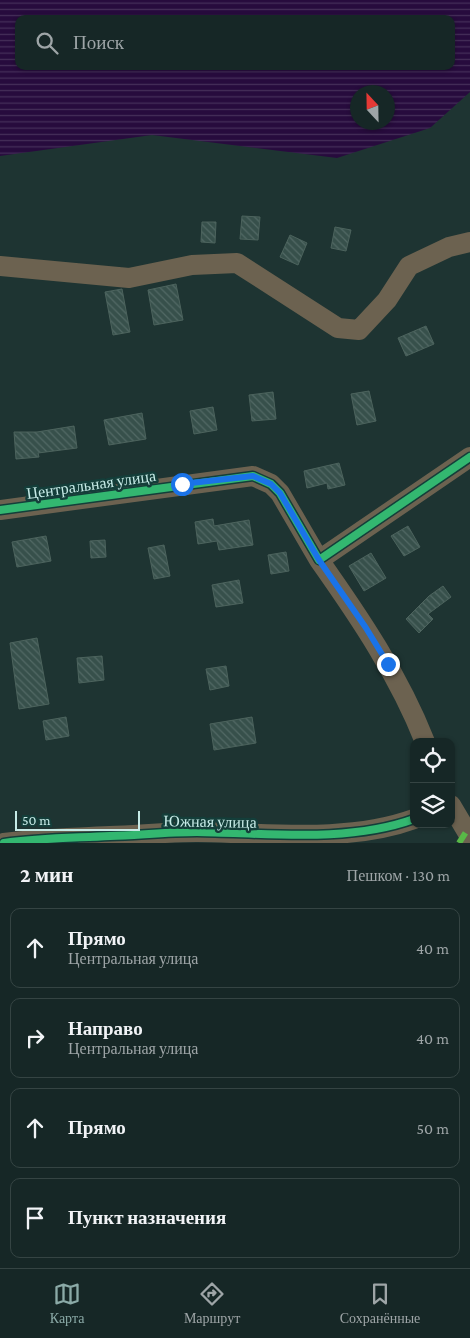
<!DOCTYPE html>
<html lang="ru">
<head>
<meta charset="utf-8">
<style>
	body { margin:0; font-family:"Crimson Pro",serif; background:#233332; color:#f1f3f6 }
	.controls { position:absolute; right:15px; bottom:15px; display:grid; overflow:hidden; border-radius:10px; box-shadow:0 1px 4px #0004 }
	.controls button { width:45px; height:45px; display:grid; place-items:center; padding:0; border:0; border-bottom:1px solid #354443; background:#162726; color:#f1f3f6; font:25px sans-serif }
	.compass { position:absolute; left:350px; top:85px; width:45px; height:45px; border-radius:50%; background:#162726; box-shadow:0 1px 4px #0004; rotate:338deg }
	.scale { position:absolute; left:15px; bottom:12px; width:125px; box-sizing:border-box; padding-left:5px; border:2px solid #c6eae6; border-top:0; font-size:14px; line-height:18px; white-space:nowrap; color:#c6eae6; -webkit-text-stroke:4px #143e3a; paint-order:stroke }
	.stop { position:absolute; width:15px; height:15px; margin:-11px; border:4px solid #1a73e8; border-radius:50%; background:#fff }
	.stop.end { background:#1a73e8; border-color:#fff; box-shadow:0 1px 5px #0008 }
	.list { margin:0; padding:0; list-style:none }
	h2 { display:flex; justify-content:space-between; align-items:center; height:65px; margin:0; padding:0 20px; font-size:21px }
	h2 small { font-size:16px; font-weight:400; color:#9ea5a7 }
	.list li { display:grid; grid-template-columns:32px 1fr auto; gap:15px; align-items:center; box-sizing:border-box; height:80px; margin:0 10px 10px; padding:0 10px; border:1px solid #354443; border-radius:10px }
	.list b { display:block; font-size:19px; white-space:nowrap }
	.list p { margin:0; font-size:16px; white-space:nowrap; color:#9ea5a7 }
	.list em { font-size:16px; font-style:normal; color:#9ea5a7 }
	.icon { flex:none; width:28px; height:28px; fill:none; stroke:currentColor; stroke-width:2; stroke-linecap:round; stroke-linejoin:round }
	.map { position:relative; flex:none; width:470px; height:843px; overflow:hidden }
	.search { position:absolute; background:#162726; box-shadow:0 1px 4px #0004; left:15px; right:15px; top:15px; height:55px; display:flex; align-items:center; gap:12px; box-sizing:border-box; padding:0 18px; border-radius:10px; color:#9ea5a7; font-size:19px }
	.sheet { height:425px; background:#162726 }
	nav { display:flex; justify-content:space-around; align-items:center; box-sizing:border-box; height:70px; border-top:1px solid #354443; background:#162726; font-size:14px; color:#9ea5a7 }
	nav a { display:grid; justify-items:center; gap:2px }
	nav .on { color:#8baaa7 }
	.map>svg:first-child { display:block }
</style>
</head>
<body>
<div class="map">
<svg width="470" height="843" viewBox="0 0 470 843">
	<defs>
		<pattern id="water-rules" width="6" height="5" patternUnits="userSpaceOnUse" patternTransform="scale(1.25)"><rect width="6" height="5" fill="#270b3d"/><path d="M0 2.5h6" fill="none" stroke="#452f59"/></pattern>
		<pattern id="building-back-hatch" width="6" height="6" patternUnits="userSpaceOnUse" patternTransform="scale(1.25)"><rect width="6" height="6" fill="#37504b"/><path d="M-1 5l2 2M0 0l6 6M5-1l2 2" fill="none" stroke="#526965"/></pattern>
	</defs>
	<rect width="100%" height="100%" fill="#1e3432"/>
	<path fill="url(#water-rules)" fill-rule="evenodd" d="M 0,0 L 470,0 L 470,92 L 430,128 L 337,158 L 152,135 L 0,156 ZM 19,19 L 451,19 L 451,66 L 19,66 ZM 358,92 L 388,92 L 388,122 L 358,122 Z"/>
	<path fill="url(#building-back-hatch)" stroke="#4c635d" d="M 242,216 L 260,217 L 258,240 L 240,239 Z
		M 202,222 L 216,222 L 215,243 L 201,242 Z
		M 335,227 L 351,230 L 346,251 L 331,248 Z
		M 290,235 L 307,243 L 298,265 L 280,257 Z
		M 176,284 L 183,320 L 154,325 L 148,290 Z
		M 122,289 L 130,332 L 113,335 L 105,292 Z
		M 426,326 L 434,344 L 406,356 L 398,338 Z
		M 369,391 L 376,421 L 357,425 L 351,394 Z
		M 273,392 L 276,419 L 252,421 L 249,395 Z
		M 213,407 L 217,430 L 194,434 L 190,411 Z
		M 142,413 L 146,439 L 109,445 L 104,420 Z
		M 74,426 L 77,448 L 38,453 L 39,457 L 16,459 L 14,432 L 37,432 Z
		M 339,463 L 345,485 L 328,489 L 327,483 L 307,488 L 304,471 Z
		M 213,519 L 214,526 L 249,520 L 253,545 L 219,550 L 217,541 L 198,544 L 195,522 Z
		M 408,526 L 420,547 L 404,556 L 391,536 Z
		M 46,536 L 51,561 L 17,567 L 12,542 Z
		M 105,540 L 106,557 L 91,558 L 90,541 Z
		M 164,545 L 170,576 L 154,579 L 148,548 Z
		M 286,552 L 289,571 L 271,574 L 268,555 Z
		M 371,553 L 386,578 L 364,591 L 349,566 Z
		M 239,580 L 243,603 L 216,607 L 212,585 Z
		M 443,586 L 451,597 L 428,614 L 433,619 L 419,633 L 406,619 L 429,596 Z
		M 37,638 L 49,704 L 19,709 L 10,643 Z
		M 102,656 L 104,680 L 79,683 L 77,658 Z
		M 226,666 L 229,686 L 210,690 L 206,669 Z
		M 66,717 L 69,736 L 46,740 L 43,721 Z
		M 252,717 L 256,743 L 214,750 L 210,724 Z"/>
	<g fill="none" stroke-linecap="round" stroke-linejoin="round">
		<path stroke="#6c6250" stroke-width="20" d="M 0,266 L 129,278 L 192,265 L 237,263 L 338,328 L 359,330 L 387,300 L 409,266 L 449,247 L 470,242
			M 0,510 L 253,476 L 271,484 L 280,493 L 319,560 L 470,457
			M 319,560 C 360,618 399,676 425,742
			M 451,805 L 470,837
			M 4,843 C 39,838 74,838 110,836 C 139,835 168,832 197,832 C 267,833 348,843 414,819"/>
		<path stroke="#58b947" stroke-width="6" stroke-dasharray="12 6" stroke-linecap="butt" d="M 459,843 L 466,832"/>
		<defs>
			<path id="cycleway" d="M 0,510 L 253,476 L 271,484 L 280,493 L 319,560 L 470,457
				M 4,843 C 39,838 74,838 110,836 C 139,835 168,832 197,832 C 267,833 348,843 414,819"/>
		</defs>
		<use href="#cycleway" stroke="#143e3a" stroke-width="11"/>
		<use href="#cycleway" stroke="#33b770" stroke-width="8"/>
	</g>
	<g fill="none" stroke-linecap="round" stroke-linejoin="round">
		<path stroke="#1a73e8" stroke-width="6" d="M 182,484 L 253,476 L 271,484 L 280,493 L 319,560 L 366,628 L 388,664"/>
	</g>
	<g text-anchor="middle" stroke-width="5" stroke-linejoin="round" paint-order="stroke">
		<g font-size="16" fill="#c6eae6" stroke="#143e3a">
			<text transform="translate(91 484) rotate(-8)" y="6">Центральная улица</text>
			<text transform="translate(210 821) rotate(1)" y="6">Южная улица</text>
		</g>
	</g>
</svg>
<div class="controls">
<button><svg class="icon" aria-label="locate" viewBox="0 0 24 24"><circle cx="12" cy="12" r="6"/><path d="M12 2v4M12 18v4M2 12h4M18 12h4"/></svg></button>
<button><svg class="icon" aria-label="layers" viewBox="0 0 24 24"><path d="M12 4l9 5-9 5-9-5zM3 14l9 5 9-5"/></svg></button>
</div>
<svg class="compass" viewBox="-18 -18 36 36"><path d="M0-13l5 13h-10z" fill="#e53935"/><path d="M0 13l5-13h-10z" fill="#9ea5a7"/></svg>
<div class="scale">50 m</div>
<div class="stop" style="left:182px;top:484px"></div>
<div class="stop end" style="left:388px;top:664px"></div>
<div class="search"><svg class="icon" aria-label="search" viewBox="0 0 24 24"><circle cx="10" cy="10" r="6"/><path d="M15 15l6 6"/></svg>Поиск</div>
</div>
<section class="sheet">
<h2>2 мин<small>Пешком · 130 m</small></h2>
<ul class="list">
<li><svg class="icon" aria-label="ahead" viewBox="0 0 24 24"><path d="M12 20V5M6 11l6-6 6 6"/></svg><div><b>Прямо</b><p>Центральная улица</p></div><em>40 m</em></li>
<li><svg class="icon" aria-label="right" viewBox="0 0 24 24"><path d="M7 20v-9h11M14 6l5 5-5 5"/></svg><div><b>Направо</b><p>Центральная улица</p></div><em>40 m</em></li>
<li><svg class="icon" aria-label="ahead" viewBox="0 0 24 24"><path d="M12 20V5M6 11l6-6 6 6"/></svg><div><b>Прямо</b></div><em>50 m</em></li>
<li><svg class="icon" aria-label="arrive" viewBox="0 0 24 24"><path d="M6 21V4h12l-3 4 3 4H6"/></svg><div><b>Пункт назначения</b></div></li>
</ul>
</section>
<nav>
<a class="on"><svg class="icon" aria-label="map" viewBox="0 0 24 24"><path d="M3 6l6-2 6 2 6-2v14l-6 2-6-2-6 2zM9 4v14M15 6v14"/></svg>Карта</a>
<a><svg class="icon" aria-label="directions" viewBox="0 0 24 24"><path d="M12 3l9 9-9 9-9-9zM9 14v-3h6M13 9l2 2-2 2"/></svg>Маршрут</a>
<a><svg class="icon" aria-label="saved" viewBox="0 0 24 24"><path d="M7 4h10v16l-5-4-5 4z"/></svg>Сохранённые</a>
</nav>
</body>
</html>
